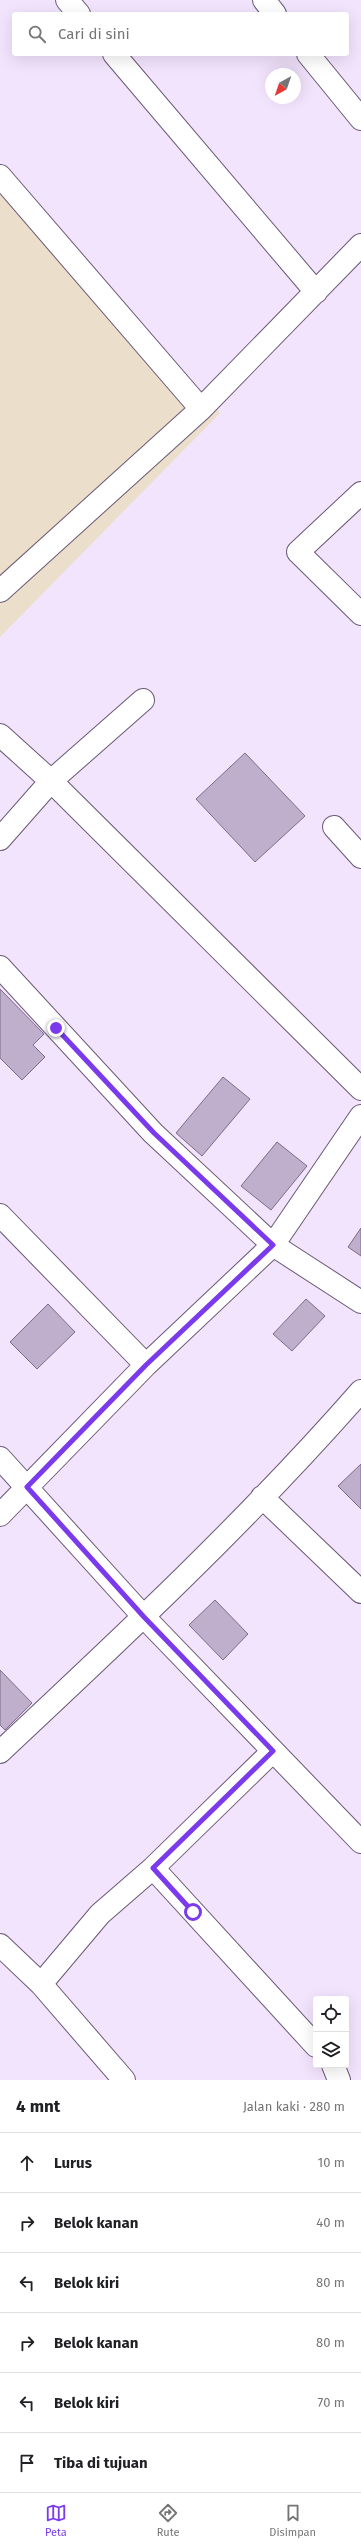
<!DOCTYPE html>
<html lang="id">
<head>
<meta charset="utf-8">
<style>
	body { margin:0; font-family:"Fira Sans",sans-serif; background:#f6f6f6; color:#202124 }
	.controls { position:absolute; right:12px; bottom:12px; display:grid; overflow:hidden; border-radius:4px; box-shadow:0 4px 16px #0002 }
	.controls button { width:36px; height:36px; display:grid; place-items:center; padding:0; border:0; border-bottom:1px solid #e0e0e0; background:#fff; color:#202124; font:20px sans-serif }
	.compass { position:absolute; left:265px; top:68px; width:36px; height:36px; border-radius:50%; background:#fff; box-shadow:0 4px 16px #0002; rotate:220deg }
	.stop { position:absolute; width:12px; height:12px; margin:-9px; border:3px solid #7c3aed; border-radius:50%; background:#fff }
	.stop.end { background:#7c3aed; border-color:#fff; box-shadow:0 1px 4px #0008 }
	.list { margin:0; padding:0; list-style:none }
	h2 { display:flex; justify-content:space-between; align-items:center; height:52px; margin:0; padding:0 16px; font-size:17px }
	h2 small { font-size:13px; font-weight:400; color:#757577 }
	.list li { display:grid; grid-template-columns:26px 1fr auto; gap:12px; align-items:center; box-sizing:border-box; height:60px; padding:0 16px; border-top:1px solid #e0e0e0 }
	.list b { display:block; font-size:15px; white-space:nowrap }
	.list em { font-size:13px; font-style:normal; color:#757577 }
	.icon { flex:none; width:22px; height:22px; fill:none; stroke:currentColor; stroke-width:2; stroke-linecap:round; stroke-linejoin:round }
	.map { position:relative; flex:none; width:361px; height:2080px; overflow:hidden }
	.search { position:absolute; background:#fff; box-shadow:0 4px 16px #0002; left:12px; right:12px; top:12px; height:44px; display:flex; align-items:center; gap:10px; box-sizing:border-box; padding:0 14px; border-radius:4px; color:#757577; font-size:15px }
	.sheet { height:412px; background:#fff }
	nav { display:flex; justify-content:space-around; align-items:center; box-sizing:border-box; height:56px; border-top:1px solid #e0e0e0; background:#fff; font-size:11px; color:#757577 }
	nav a { display:grid; justify-items:center; gap:2px }
	nav .on { color:#7c3aed }
	.map>svg:first-child { display:block }
</style>
</head>
<body>
<div class="map">
<svg width="361" height="2080" viewBox="0 0 361 2080">
	<rect width="100%" height="100%" fill="#f3e4fd"/>
	<path fill="#ebdfcb" d="M 0,165 L 220,413 L 0,637 Z"/>
	<path fill="#c0aecd" stroke="#7c6c88" d="M 245,753 L 305,816 L 255,862 L 196,799 Z
		M 0,989 L 44,1034 L 33,1045 L 45,1057 L 22,1080 L 0,1058 Z
		M 223,1077 L 250,1099 L 202,1156 L 176,1133 Z
		M 277,1142 L 307,1166 L 271,1210 L 241,1186 Z
		M 361,1228 L 361,1256 L 348,1247 Z
		M 306,1299 L 325,1316 L 292,1351 L 273,1334 Z
		M 48,1304 L 75,1332 L 37,1369 L 10,1342 Z
		M 361,1464 L 361,1509 L 338,1486 Z
		M 215,1600 L 248,1634 L 223,1660 L 189,1625 Z
		M 0,1670 L 32,1703 L 5,1730 L 0,1725 Z"/>
	<g fill="none" stroke-linecap="round" stroke-linejoin="round">
		<defs>
			<path id="street" d="M 67,0 L 79,14
				M 264,0 L 275,14
				M 114,54 L 316,292
				M 308,54 L 361,119
				M 0,176 L 201,409
				M 361,493 L 298,552 L 361,614
				M 0,591 L 201,409 L 361,245
				M 0,735 L 51,781 L 361,1089
				M 334,827 L 361,857
				M 0,839 L 51,781 L 143,700
				M 0,967 L 153,1133 L 273,1245 L 361,1302
				M 0,1215 L 146,1365
				M 0,1458 L 144,1617 L 361,1842
				M 262,1497 L 361,1592
				M 0,1515 L 146,1365 L 273,1245 L 361,1116
				M 0,1752 C 124,1636 249,1519 361,1391
				M 153,1868 L 316,2046
				M 0,1945 L 41,1984 L 124,2080
				M 41,1984 L 100,1914 L 153,1868 L 273,1751
				M 333,2065 L 339,2080"/>
		</defs>
		<use href="#street" stroke="#695974" stroke-width="24"/>
		<use href="#street" stroke="#fff" stroke-width="22"/>
	</g>
	<g fill="none" stroke-linecap="round" stroke-linejoin="round">
		<path stroke="#7c3aed" stroke-width="5" d="M 56,1028 L 154,1133 L 273,1245 L 146,1365 L 27,1487 L 144,1617 L 273,1751 L 153,1868 L 193,1912"/>
	</g>
</svg>
<div class="controls">
<button><svg class="icon" aria-label="locate" viewBox="0 0 24 24"><circle cx="12" cy="12" r="6"/><path d="M12 2v4M12 18v4M2 12h4M18 12h4"/></svg></button>
<button><svg class="icon" aria-label="layers" viewBox="0 0 24 24"><path d="M12 4l9 5-9 5-9-5zM3 14l9 5 9-5"/></svg></button>
</div>
<svg class="compass" viewBox="-18 -18 36 36"><path d="M0-13l5 13h-10z" fill="#e53935"/><path d="M0 13l5-13h-10z" fill="#757577"/></svg>
<div class="stop" style="left:193px;top:1912px"></div>
<div class="stop end" style="left:56px;top:1028px"></div>
<div class="search"><svg class="icon" aria-label="search" viewBox="0 0 24 24"><circle cx="10" cy="10" r="6"/><path d="M15 15l6 6"/></svg>Cari di sini</div>
</div>
<section class="sheet">
<h2>4 mnt<small>Jalan kaki · 280 m</small></h2>
<ul class="list">
<li><svg class="icon" aria-label="ahead" viewBox="0 0 24 24"><path d="M12 20V5M6 11l6-6 6 6"/></svg><div><b>Lurus</b></div><em>10 m</em></li>
<li><svg class="icon" aria-label="right" viewBox="0 0 24 24"><path d="M7 20v-9h11M14 6l5 5-5 5"/></svg><div><b>Belok kanan</b></div><em>40 m</em></li>
<li><svg class="icon" aria-label="left" viewBox="0 0 24 24"><path d="M17 20v-9H6M10 6l-5 5 5 5"/></svg><div><b>Belok kiri</b></div><em>80 m</em></li>
<li><svg class="icon" aria-label="right" viewBox="0 0 24 24"><path d="M7 20v-9h11M14 6l5 5-5 5"/></svg><div><b>Belok kanan</b></div><em>80 m</em></li>
<li><svg class="icon" aria-label="left" viewBox="0 0 24 24"><path d="M17 20v-9H6M10 6l-5 5 5 5"/></svg><div><b>Belok kiri</b></div><em>70 m</em></li>
<li><svg class="icon" aria-label="arrive" viewBox="0 0 24 24"><path d="M6 21V4h12l-3 4 3 4H6"/></svg><div><b>Tiba di tujuan</b></div></li>
</ul>
</section>
<nav>
<a class="on"><svg class="icon" aria-label="map" viewBox="0 0 24 24"><path d="M3 6l6-2 6 2 6-2v14l-6 2-6-2-6 2zM9 4v14M15 6v14"/></svg>Peta</a>
<a><svg class="icon" aria-label="directions" viewBox="0 0 24 24"><path d="M12 3l9 9-9 9-9-9zM9 14v-3h6M13 9l2 2-2 2"/></svg>Rute</a>
<a><svg class="icon" aria-label="saved" viewBox="0 0 24 24"><path d="M7 4h10v16l-5-4-5 4z"/></svg>Disimpan</a>
</nav>
</body>
</html>
